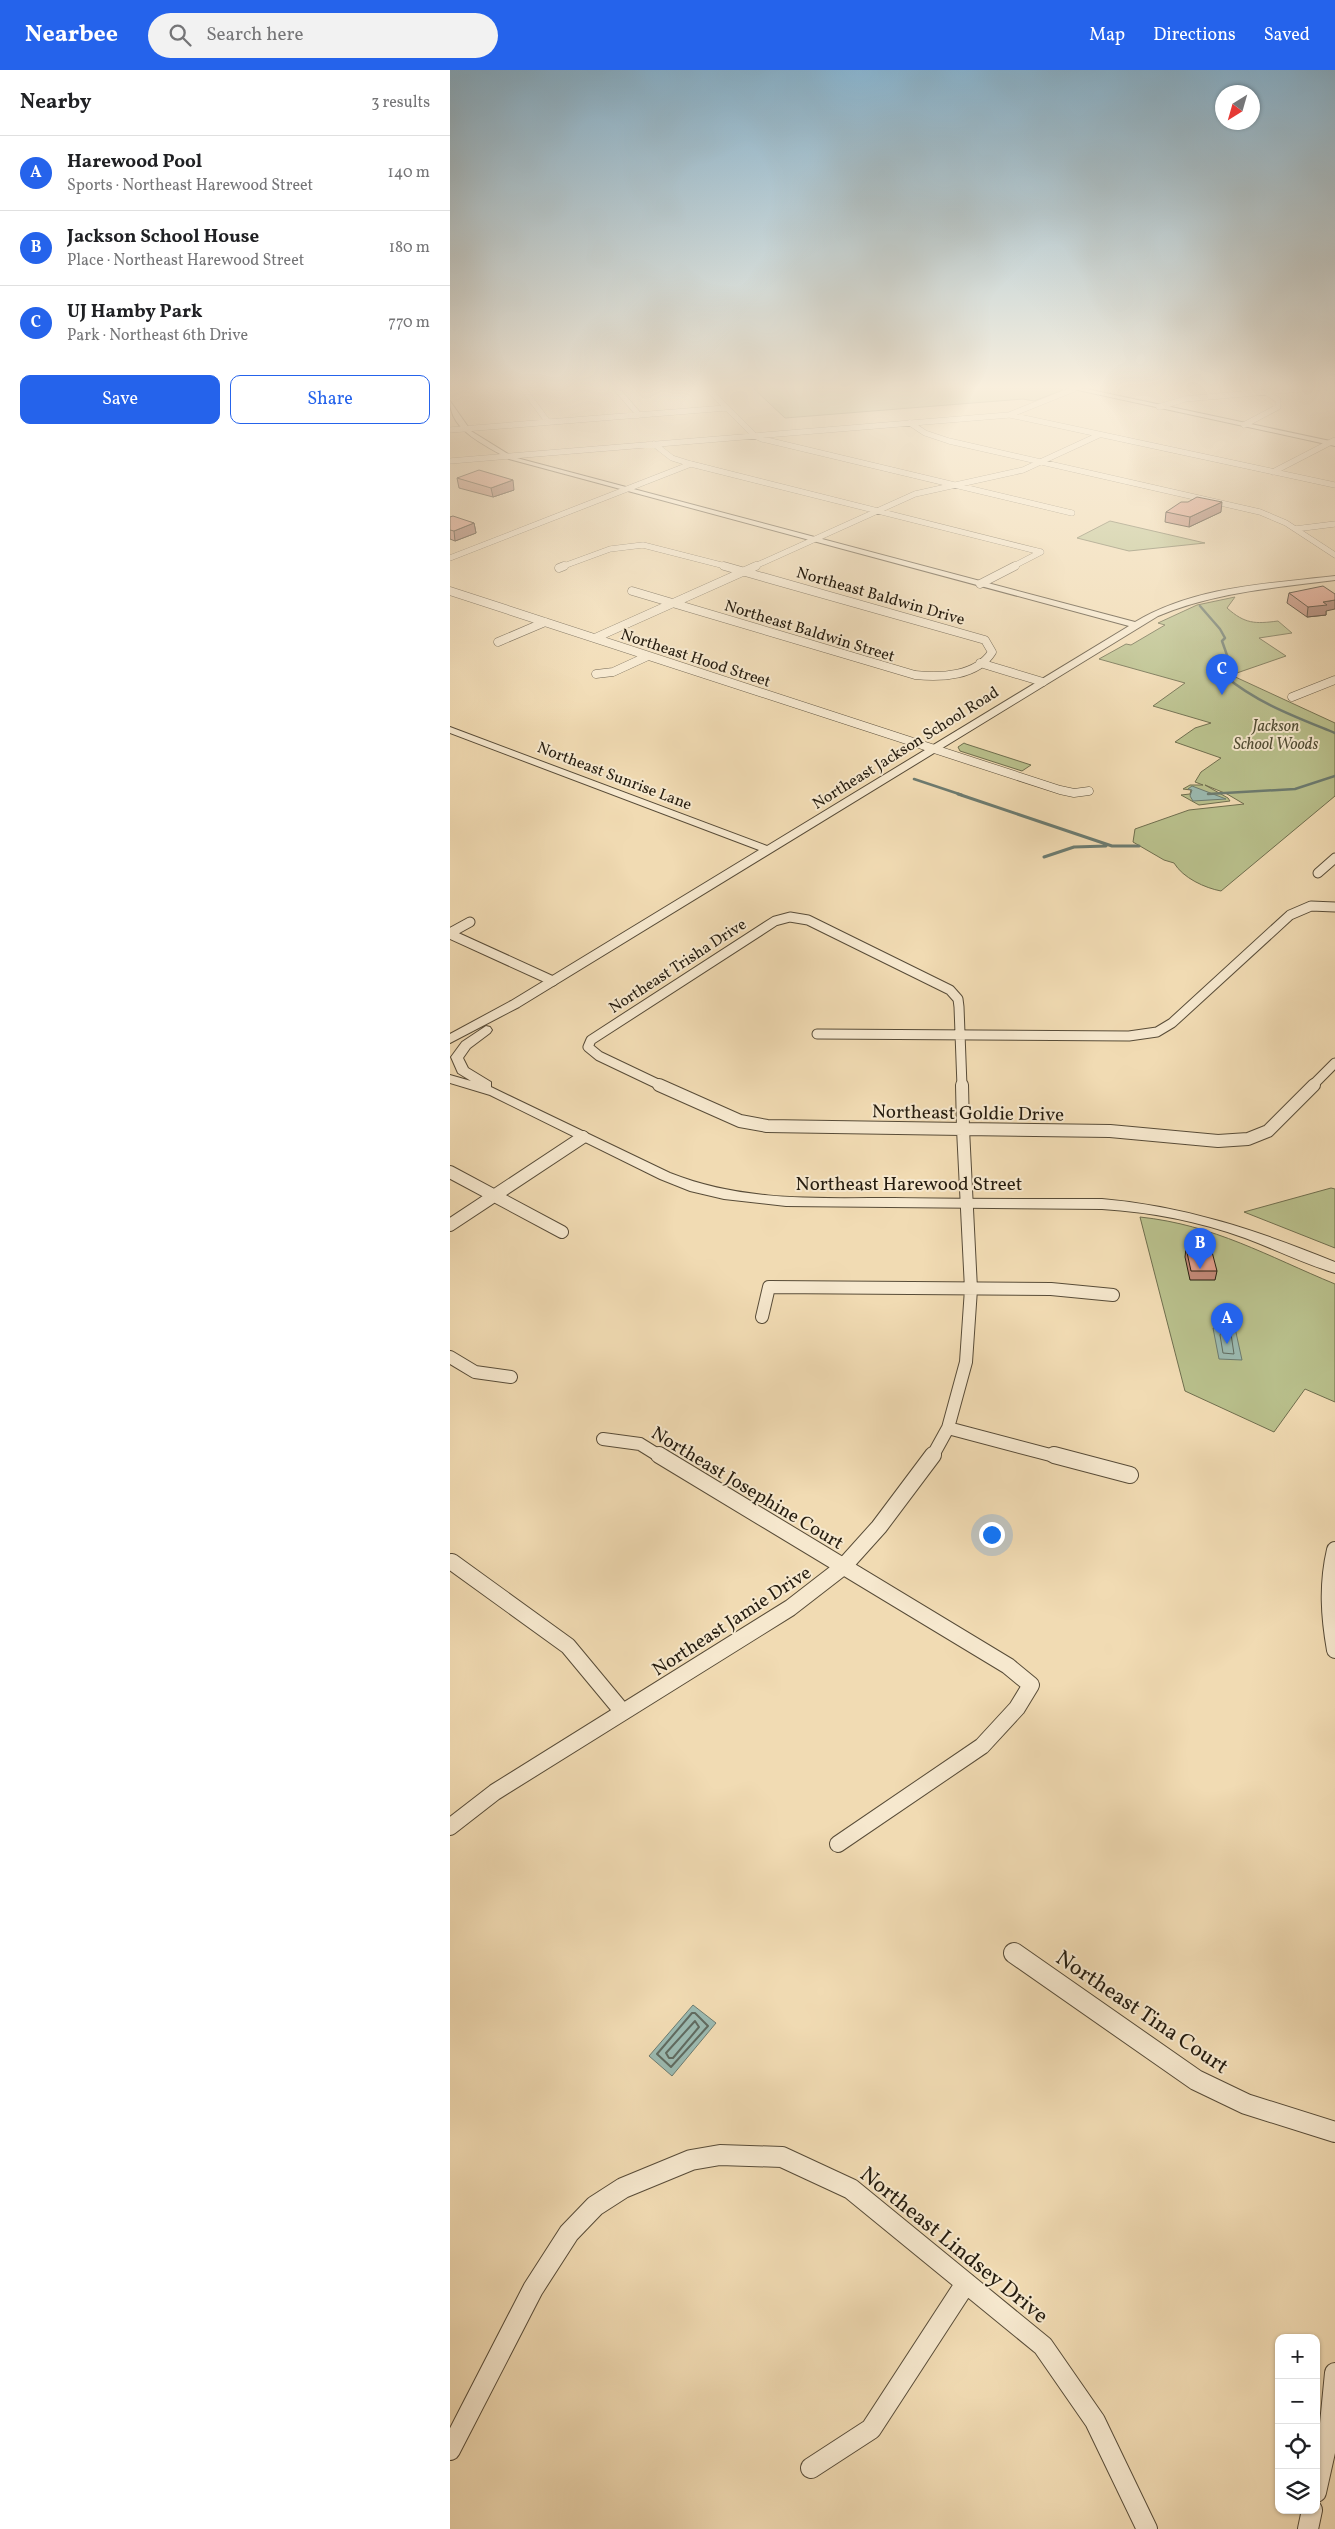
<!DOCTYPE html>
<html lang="en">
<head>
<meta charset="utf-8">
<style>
	body { margin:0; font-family:Vollkorn,serif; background:#f2f2f2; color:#202124 }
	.controls { position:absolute; right:15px; bottom:15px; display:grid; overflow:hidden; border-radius:10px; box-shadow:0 1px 4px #0004 }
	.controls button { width:45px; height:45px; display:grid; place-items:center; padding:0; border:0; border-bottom:1px solid #e0e0e0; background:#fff; color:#202124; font:25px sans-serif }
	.compass { position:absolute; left:765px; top:15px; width:45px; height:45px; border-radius:50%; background:#fff; box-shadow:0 1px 4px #0004; rotate:217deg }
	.you { position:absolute; left:541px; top:1464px; width:18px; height:18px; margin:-12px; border:4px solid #fff; border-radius:50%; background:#1a73e8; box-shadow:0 0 0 8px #1a73e833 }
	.badge { display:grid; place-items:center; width:32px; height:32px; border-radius:50%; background:#2563eb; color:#fff; font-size:16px; font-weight:700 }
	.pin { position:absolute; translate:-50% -41px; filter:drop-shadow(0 1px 2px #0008) }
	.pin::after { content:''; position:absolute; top:26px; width:18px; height:15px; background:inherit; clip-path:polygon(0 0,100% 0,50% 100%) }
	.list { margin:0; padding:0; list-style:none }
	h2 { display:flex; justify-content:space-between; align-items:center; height:65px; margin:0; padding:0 20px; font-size:21px }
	h2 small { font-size:16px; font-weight:400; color:#757577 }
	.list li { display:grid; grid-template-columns:32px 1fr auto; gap:15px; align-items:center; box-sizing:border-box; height:75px; padding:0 20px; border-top:1px solid #e0e0e0 }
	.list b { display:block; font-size:19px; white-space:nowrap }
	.list p { margin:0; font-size:16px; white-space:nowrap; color:#757577 }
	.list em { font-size:16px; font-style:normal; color:#757577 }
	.actions { display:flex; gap:10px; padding:15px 20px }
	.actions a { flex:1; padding:11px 0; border:1px solid #2563eb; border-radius:10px; text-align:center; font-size:18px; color:#2563eb }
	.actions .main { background:#2563eb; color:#fff }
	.icon { flex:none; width:28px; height:28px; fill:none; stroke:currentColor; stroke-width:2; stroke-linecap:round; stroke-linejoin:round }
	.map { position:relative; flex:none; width:885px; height:2459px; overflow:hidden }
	header { display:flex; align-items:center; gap:30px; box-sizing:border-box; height:70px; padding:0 25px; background:#2563eb; color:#fff }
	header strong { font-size:24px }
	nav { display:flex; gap:28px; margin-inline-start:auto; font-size:18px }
	.search { width:350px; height:45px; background:#f2f2f2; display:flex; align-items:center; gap:12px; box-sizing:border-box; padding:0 18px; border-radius:28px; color:#757577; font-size:19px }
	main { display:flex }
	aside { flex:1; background:#fff }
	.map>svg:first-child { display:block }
</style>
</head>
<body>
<header>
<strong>Nearbee</strong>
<div class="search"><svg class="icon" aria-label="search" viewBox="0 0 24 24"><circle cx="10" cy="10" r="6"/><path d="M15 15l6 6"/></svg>Search here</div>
<nav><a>Map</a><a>Directions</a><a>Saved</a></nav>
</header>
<main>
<aside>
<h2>Nearby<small>3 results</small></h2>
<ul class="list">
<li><span class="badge">A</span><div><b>Harewood Pool</b><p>Sports · Northeast Harewood Street</p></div><em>140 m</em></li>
<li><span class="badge">B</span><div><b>Jackson School House</b><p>Place · Northeast Harewood Street</p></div><em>180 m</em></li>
<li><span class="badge">C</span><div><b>UJ Hamby Park</b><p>Park · Northeast 6th Drive</p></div><em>770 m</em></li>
</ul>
<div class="actions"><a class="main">Save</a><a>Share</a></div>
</aside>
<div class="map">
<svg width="885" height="2459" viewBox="0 0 885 2459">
	<rect width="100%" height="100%" fill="#f1dbb3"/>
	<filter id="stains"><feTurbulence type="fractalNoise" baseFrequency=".004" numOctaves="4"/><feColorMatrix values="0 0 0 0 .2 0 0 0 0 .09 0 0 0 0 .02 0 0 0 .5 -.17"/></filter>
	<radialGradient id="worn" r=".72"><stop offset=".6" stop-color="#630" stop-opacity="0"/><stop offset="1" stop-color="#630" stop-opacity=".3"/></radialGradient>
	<path fill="#b9c08c" stroke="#6f6e4e" d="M 302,317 L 606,317 L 613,320 L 584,331 L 573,329 L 335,348 Z
		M 660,451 L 755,473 L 679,481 L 627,468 Z
		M 785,527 L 777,538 C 795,554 805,554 828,551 L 842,563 L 809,568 L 836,586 L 781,605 L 885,653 L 885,726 L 771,821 C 755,818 733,808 724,793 L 714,790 L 683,772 L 685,759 L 739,740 L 794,734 L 777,724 L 755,715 L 778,728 L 780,731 L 749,735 L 731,725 L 740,724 L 741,720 L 733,719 L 740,715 L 753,715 L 745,712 L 751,702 L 771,688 L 725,672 L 745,658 L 761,653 L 703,636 L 735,613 L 649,589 L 676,574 L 681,575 L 715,555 L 708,553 L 747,535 Z
		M 514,673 L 516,674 L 581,695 L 572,701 L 510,681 L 508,677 Z
		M 881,1118 L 885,1119 L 885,1178 L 794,1142 Z
		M 690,1147 C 765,1155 817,1186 885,1214 L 885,1332 L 855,1319 L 824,1362 L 735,1321 Z"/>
	<path fill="#9bbab1" stroke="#6c7b70" d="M 742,716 L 776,729 L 743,731 L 740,726 L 742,720 L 738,719 Z
		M 763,1258 L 785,1258 L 792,1290 L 769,1289 Z
		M 243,1935 L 266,1953 L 222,2006 L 199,1986 Z"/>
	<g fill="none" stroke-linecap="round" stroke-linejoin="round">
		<path stroke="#606b60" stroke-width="1" d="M 772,1263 L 781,1264 L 784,1284 L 773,1283 L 770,1265 Z"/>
		<path stroke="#606b60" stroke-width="2" d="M 242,1943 L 245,1943 L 258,1956 L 221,1997 L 207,1984 Z
			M 245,1951 L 249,1957 L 223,1988 L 219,1988 L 216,1983 Z"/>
		<path stroke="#6c7b70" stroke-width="2.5" d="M 750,536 L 770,559 L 775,568 L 772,571 L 778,588 L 775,606 C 807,633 846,647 885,663
			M 464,709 L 512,725
			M 758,724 L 845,719 L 885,706"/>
		<path stroke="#6c7b70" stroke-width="3" d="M 508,724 L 662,776 L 689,776
			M 594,787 L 624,777 L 656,776"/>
		<defs>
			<path id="minor-far5" d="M 72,317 L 98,352
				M 165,317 L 189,345
				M 256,317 L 305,366 L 312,369 L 622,443
				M 709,337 L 735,329 L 873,317
				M 560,345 L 885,415
				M 460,353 L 475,363 L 499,371 L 810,442 L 836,453 L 885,485
				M 794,355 L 828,337 L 828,330 L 816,322
				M 0,360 L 276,338
				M 204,374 L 222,388 L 241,394 L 591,482
				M 0,391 L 559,345 L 624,319
				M 823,402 L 885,370
				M 845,459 L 885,454
				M 0,488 L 241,394
				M 111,497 L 160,479 L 193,475 L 279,497
				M 303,497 L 465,424 L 573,400 L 649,365
				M 562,497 L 591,482"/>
			<path id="minor-far4" d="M 109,498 L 114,496
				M 530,514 L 565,496
				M 0,521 L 610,720 L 624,723 L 639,721
				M 182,521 L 465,605 C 491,608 527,606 542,582 L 535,570 L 274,496
				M 145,568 L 306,496
				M 48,572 L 95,552
				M 530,593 L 593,612
				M 146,604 L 163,602 L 198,586
				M 842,627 L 885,610"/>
			<path id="minor-far3" d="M 868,803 L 885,788
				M 0,863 L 20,852
				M 0,864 L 103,911
				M 367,964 L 679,966 L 707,962 L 722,953 L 840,845 L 861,836 L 885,837
				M 212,1016 L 149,986 L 138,977 L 141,970 L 325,851 L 340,847 L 358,850 L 500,920 L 508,929 L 509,937 L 512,1016
				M 862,1016 L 885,993"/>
			<path id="minor-far2" d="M 209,1015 L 290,1051 L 317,1056 L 513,1059
				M 512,1015 L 513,1059
				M 513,1059 L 660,1061 L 768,1071 L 798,1069 L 818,1061 L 864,1015
				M 0,1102 L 112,1162
				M 0,1155 L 133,1067
				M 312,1247 L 319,1217 L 601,1219 L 663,1225
				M 0,1287 L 25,1302 L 61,1307
				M 498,1358 L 608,1387
				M 153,1369 L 190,1374 L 211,1387
				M 482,1387 L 498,1358 L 516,1292 L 521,1219 L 513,1059"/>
			<path id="minor-far1" d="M 209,1385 L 558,1596 L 581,1615 L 567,1638 L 532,1676 L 388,1774
				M 604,1385 L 680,1405
				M 885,1480 C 877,1514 879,1546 885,1580
				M 2,1492 L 118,1576 L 172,1641
				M 0,1757 L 45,1722 L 340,1538 L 393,1497 L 429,1457 L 483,1385"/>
			<path id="minor" d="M 564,1883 L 746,2010 L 796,2034 L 885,2062
				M 0,2380 L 83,2219 L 119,2163 L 145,2136 L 173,2118 L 241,2090 L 270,2085 L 332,2087 L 401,2119 L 593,2276 L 645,2351 L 697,2459
				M 361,2398 L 421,2359 L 516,2213
				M 866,2422 L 879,2364 L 885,2303
				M 858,2459 L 862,2440"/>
			<path id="tertiary" d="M 614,317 L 627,317 L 885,372 L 885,376 Z
				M 0,331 L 21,361 L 63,387 L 685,552 C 746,516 817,514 885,506 L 885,510 C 824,518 765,522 708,546 L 69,937 L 0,973 L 0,964 L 61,931 L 309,780 L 0,663 L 0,657 L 317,776 L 679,556 L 59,389 C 37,376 0,361 0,331 Z
				M 36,956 L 40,957 L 42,960 L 40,963 L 20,978 L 13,988 L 18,998 L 41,1012 L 41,1017 L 220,1103 C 293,1132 367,1128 444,1128 C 513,1129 583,1129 652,1129 C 735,1136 809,1161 885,1192 L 885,1203 C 854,1194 825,1179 795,1168 C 748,1151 701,1142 652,1139 L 336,1136 L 274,1129 L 240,1121 L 210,1109 L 40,1025 L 0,1013 L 0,1005 L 21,1011 L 8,1003 L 1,987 L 12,972 Z"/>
		</defs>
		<use href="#minor-far5" stroke="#584c38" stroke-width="6"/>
		<use href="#minor-far4" stroke="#584c38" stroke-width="9"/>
		<use href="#minor-far3" stroke="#584c38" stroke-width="11"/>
		<use href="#minor-far2" stroke="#584c38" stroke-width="14"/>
		<use href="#minor-far1" stroke="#584c38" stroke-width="18"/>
		<use href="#minor" stroke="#584c38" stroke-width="22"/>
		<use href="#tertiary" stroke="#584c38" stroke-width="2"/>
		<use href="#minor-far5" stroke="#f6e8ce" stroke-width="5.5"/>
		<use href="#minor-far4" stroke="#f6e8ce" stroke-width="8"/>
		<use href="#minor-far3" stroke="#f6e8ce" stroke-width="9"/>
		<use href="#minor-far2" stroke="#f6e8ce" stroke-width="12"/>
		<use href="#minor-far1" stroke="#f6e8ce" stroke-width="16"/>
		<use href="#minor" stroke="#f6e8ce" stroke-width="20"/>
		<use href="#tertiary" fill="#f6e8ce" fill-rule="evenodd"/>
	</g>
	<path fill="#c48a79" stroke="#251c0f" d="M 7,408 L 64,420 L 43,427 L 9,418 Z
		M 716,442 L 771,442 L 739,457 L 715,452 Z
		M 0,447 L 24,453 L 26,463 L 5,471 L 0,469 Z
		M 839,523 L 876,541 L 876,545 L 857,547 L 837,533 Z
		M 736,1178 L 767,1201 L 765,1210 L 740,1210 L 735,1187 Z"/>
	<path fill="#a07063" stroke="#251c0f" d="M 63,410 L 64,420 L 43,427 L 41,418 Z
		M 772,432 L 771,442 L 739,457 L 740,447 Z
		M 24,453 L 26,463 L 5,471 L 4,461 Z
		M 885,530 L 885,539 L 876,541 L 876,545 L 857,547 L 858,537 L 873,532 Z"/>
	<path fill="#e4a08d" stroke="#251c0f" d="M 29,400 L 63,410 L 41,418 L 7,408 Z
		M 747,427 L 772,432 L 740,447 L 716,442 L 731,432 L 738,432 Z
		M 3,446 L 24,453 L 4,461 L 0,460 L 0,447 Z
		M 873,516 L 885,524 L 885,530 L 873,532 L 877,535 L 858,537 L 839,523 Z
		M 736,1178 L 761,1178 L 767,1201 L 741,1201 Z"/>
	<linearGradient id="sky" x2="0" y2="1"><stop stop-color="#89b6d2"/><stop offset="0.48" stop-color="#f9efdd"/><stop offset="1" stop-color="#f9efdd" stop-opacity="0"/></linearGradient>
	<rect width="885" height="661" fill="url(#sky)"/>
	<g text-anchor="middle" stroke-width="4" stroke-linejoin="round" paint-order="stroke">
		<g font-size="16" fill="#251c0f" stroke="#f6e8ce">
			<text transform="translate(431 525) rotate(16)" y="6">Northeast Baldwin Drive</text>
			<text transform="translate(360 560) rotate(17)" y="6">Northeast Baldwin Street</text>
			<text transform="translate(246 587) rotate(18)" y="6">Northeast Hood Street</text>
			<text transform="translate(455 677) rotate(-32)" y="6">Northeast Jackson School Road</text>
			<text transform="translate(165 705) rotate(21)" y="6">Northeast Sunrise Lane</text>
			<text transform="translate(227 895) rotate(-33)" y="6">Northeast Trisha Drive</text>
		</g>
		<g font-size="16" font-style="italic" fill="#514d34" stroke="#f6e8ce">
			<text x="826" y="661">Jackson<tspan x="826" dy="18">School Woods</tspan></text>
		</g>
		<g font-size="19" fill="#251c0f" stroke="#f6e8ce">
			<text transform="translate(518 1042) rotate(1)" y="7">Northeast Goldie Drive</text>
			<text x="459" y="1120">Northeast Harewood Street</text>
			<text transform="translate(298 1417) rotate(31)" y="7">Northeast Josephine Court</text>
			<text transform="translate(281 1550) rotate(-33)" y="7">Northeast Jamie Drive</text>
		</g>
		<g font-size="22" fill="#251c0f" stroke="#f6e8ce">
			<text transform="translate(693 1941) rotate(34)" y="8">Northeast Tina Court</text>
			<text transform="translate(505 2174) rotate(39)" y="8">Northeast Lindsey Drive</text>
		</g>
	</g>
	<rect width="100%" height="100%" filter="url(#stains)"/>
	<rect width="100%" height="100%" fill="url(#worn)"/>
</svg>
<div class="controls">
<button>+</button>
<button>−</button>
<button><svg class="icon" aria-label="locate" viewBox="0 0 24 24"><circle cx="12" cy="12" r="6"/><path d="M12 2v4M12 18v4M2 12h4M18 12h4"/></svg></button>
<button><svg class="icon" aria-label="layers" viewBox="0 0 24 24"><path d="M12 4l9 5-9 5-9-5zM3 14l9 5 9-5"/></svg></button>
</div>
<svg class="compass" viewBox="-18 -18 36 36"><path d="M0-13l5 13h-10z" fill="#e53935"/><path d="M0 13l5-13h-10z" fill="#757577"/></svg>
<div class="you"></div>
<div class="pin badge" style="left:777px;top:1274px">A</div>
<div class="pin badge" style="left:750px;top:1199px">B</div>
<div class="pin badge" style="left:772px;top:625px">C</div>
</div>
</main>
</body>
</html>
